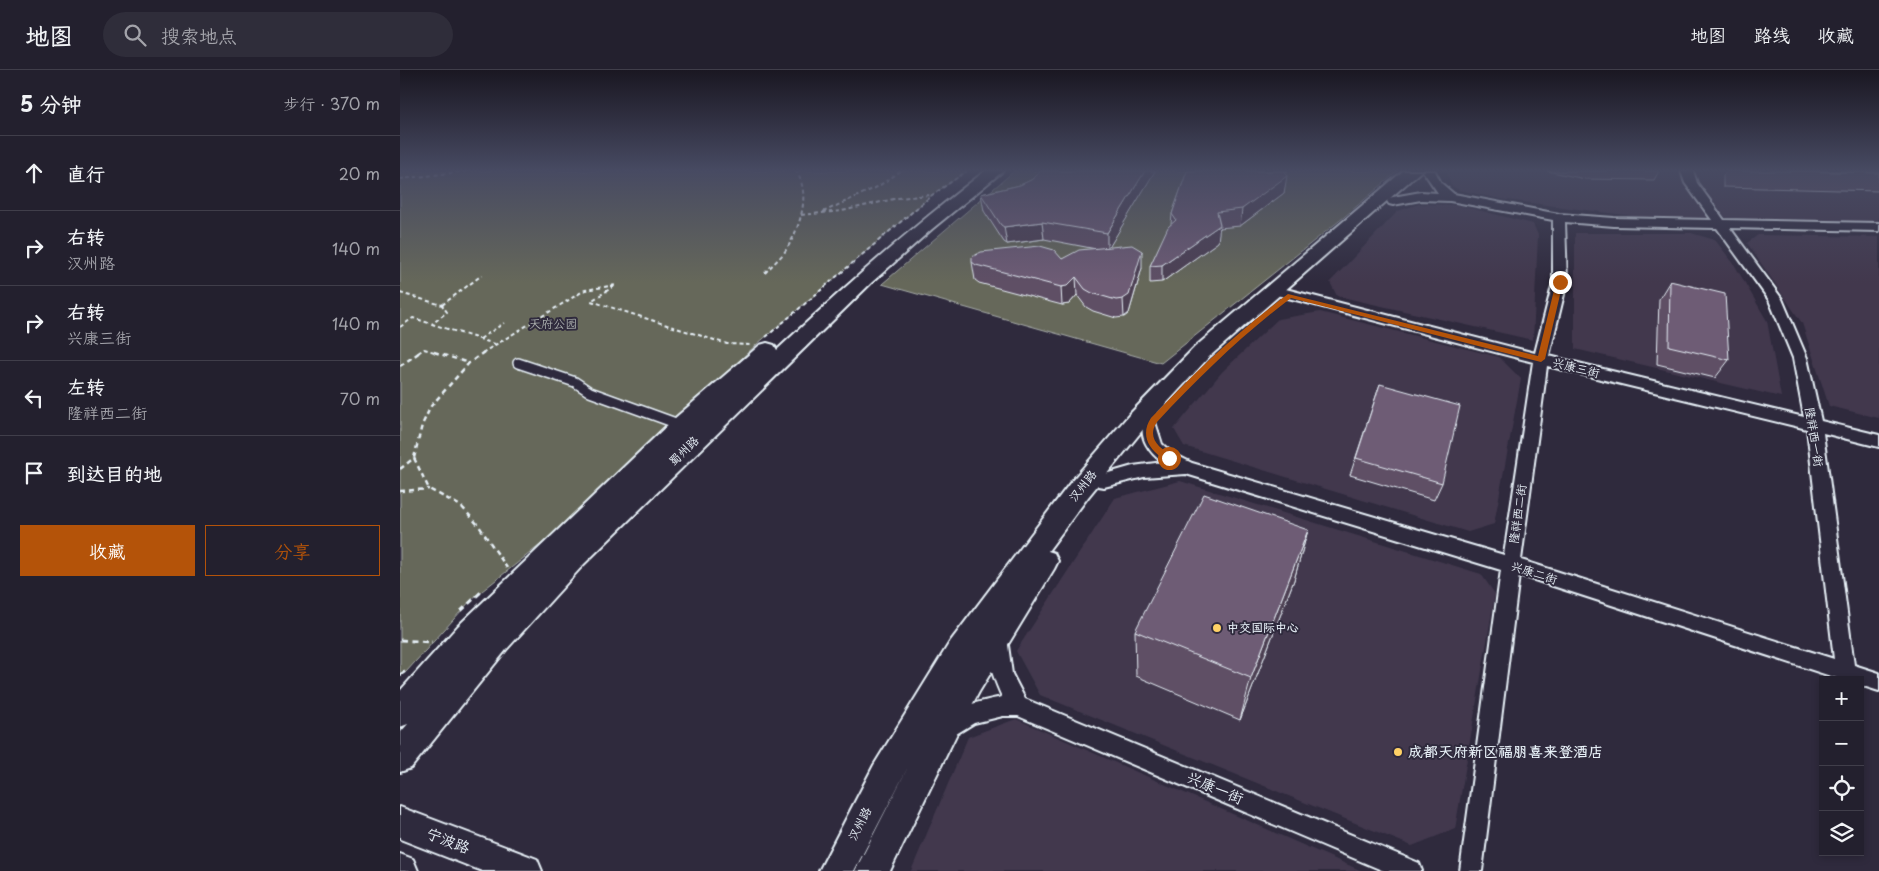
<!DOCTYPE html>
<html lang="zh">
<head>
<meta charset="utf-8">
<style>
	body { margin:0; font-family:"Playpen Sans","LXGW WenKai TC",sans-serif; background:#2f2d3a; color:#f1f3f6 }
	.controls { position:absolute; right:15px; bottom:15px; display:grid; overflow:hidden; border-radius:0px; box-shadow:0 2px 8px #0003 }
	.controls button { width:45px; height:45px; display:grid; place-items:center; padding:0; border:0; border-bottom:1px solid #403e4a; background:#23202e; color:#f1f3f6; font:25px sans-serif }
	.stop { position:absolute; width:15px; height:15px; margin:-11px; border:4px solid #b45309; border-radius:50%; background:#fff }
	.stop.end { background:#b45309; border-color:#fff; box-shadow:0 1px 5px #0008 }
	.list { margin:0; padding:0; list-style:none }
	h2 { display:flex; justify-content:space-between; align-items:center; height:65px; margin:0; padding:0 20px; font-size:21px }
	h2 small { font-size:16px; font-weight:400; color:#a3a3aa }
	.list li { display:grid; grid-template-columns:32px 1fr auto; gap:15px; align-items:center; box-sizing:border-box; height:75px; padding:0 20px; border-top:1px solid #403e4a }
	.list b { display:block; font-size:19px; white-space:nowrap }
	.list p { margin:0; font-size:16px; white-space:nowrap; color:#a3a3aa }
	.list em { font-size:16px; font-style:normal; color:#a3a3aa }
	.actions { display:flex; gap:10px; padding:15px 20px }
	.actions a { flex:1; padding:11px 0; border:1px solid #b45309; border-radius:0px; text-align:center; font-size:18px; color:#b45309 }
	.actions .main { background:#b45309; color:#fff }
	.icon { flex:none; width:28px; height:28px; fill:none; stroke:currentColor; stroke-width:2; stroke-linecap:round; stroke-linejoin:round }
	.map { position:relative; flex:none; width:1479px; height:801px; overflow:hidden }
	header { display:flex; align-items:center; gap:30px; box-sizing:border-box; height:70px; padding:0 25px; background:#23202e; border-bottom:1px solid #403e4a }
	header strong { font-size:24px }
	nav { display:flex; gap:28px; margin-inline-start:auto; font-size:18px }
	.search { width:350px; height:45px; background:#2f2d3a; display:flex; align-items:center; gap:12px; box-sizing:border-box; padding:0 18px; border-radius:28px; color:#a3a3aa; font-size:19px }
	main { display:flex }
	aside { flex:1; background:#23202e }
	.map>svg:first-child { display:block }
</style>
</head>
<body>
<header>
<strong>地图</strong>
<div class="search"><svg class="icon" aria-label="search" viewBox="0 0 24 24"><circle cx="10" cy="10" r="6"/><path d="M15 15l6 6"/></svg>搜索地点</div>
<nav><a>地图</a><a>路线</a><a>收藏</a></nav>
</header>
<main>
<aside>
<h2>5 分钟<small>步行 · 370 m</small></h2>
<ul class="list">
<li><svg class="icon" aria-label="ahead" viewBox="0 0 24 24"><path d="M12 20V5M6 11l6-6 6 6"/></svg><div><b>直行</b></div><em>20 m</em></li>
<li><svg class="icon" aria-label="right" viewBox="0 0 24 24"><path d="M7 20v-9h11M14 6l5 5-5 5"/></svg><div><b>右转</b><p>汉州路</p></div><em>140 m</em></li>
<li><svg class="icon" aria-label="right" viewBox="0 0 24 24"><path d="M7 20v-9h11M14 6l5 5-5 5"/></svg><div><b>右转</b><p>兴康三街</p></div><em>140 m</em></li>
<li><svg class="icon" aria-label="left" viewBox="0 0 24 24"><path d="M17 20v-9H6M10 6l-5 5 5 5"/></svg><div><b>左转</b><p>隆祥西二街</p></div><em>70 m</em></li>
<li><svg class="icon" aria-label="arrive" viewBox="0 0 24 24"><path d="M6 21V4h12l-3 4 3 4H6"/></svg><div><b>到达目的地</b></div></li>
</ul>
<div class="actions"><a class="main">收藏</a><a>分享</a></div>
</aside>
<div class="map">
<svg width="1479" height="801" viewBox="0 0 1479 801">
	<rect width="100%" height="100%" fill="#2f2a3d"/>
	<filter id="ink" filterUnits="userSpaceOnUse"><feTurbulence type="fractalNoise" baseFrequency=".02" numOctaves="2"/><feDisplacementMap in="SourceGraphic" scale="10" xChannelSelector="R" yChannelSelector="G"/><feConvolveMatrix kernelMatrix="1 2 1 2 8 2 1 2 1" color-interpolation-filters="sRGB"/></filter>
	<g filter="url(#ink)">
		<path fill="#42394e" d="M 1048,101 L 1479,101 L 1479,151 L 1241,147 L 1100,129 L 1059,120 L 1051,115 L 1047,104 Z
			M 1019,134 L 1058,135 L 1133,154 L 1138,165 L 1133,270 L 937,226 L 930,212 L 998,141 Z
			M 1175,163 L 1291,163 L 1315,170 L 1334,194 L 1367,251 L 1381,327 L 1175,279 Z
			M 1358,165 L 1479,167 L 1479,348 L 1429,336 L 1402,253 L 1347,173 Z
			M 920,242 L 1099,287 L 1121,309 L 1094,454 L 1068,462 L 784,376 L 774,359 L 822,302 L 878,249 Z
			M 780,411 L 1081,504 L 1095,524 L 1055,759 L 1012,776 L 640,625 L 616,581 L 715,428 Z
			M 616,649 L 962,801 L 511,801 L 568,667 Z"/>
		<path fill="#66685a" stroke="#a7aca9" d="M 0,101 L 567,101 L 532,125 L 356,275 L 145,471 L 72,529 L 6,602 L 0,605 Z
			M 614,101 L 998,101 L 944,147 L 761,293 L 482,214 Z"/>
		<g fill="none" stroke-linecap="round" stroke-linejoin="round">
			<defs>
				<path id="lane" d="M 118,293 L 175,312 L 190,322 L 281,355"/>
				<path id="street" d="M 1023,101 L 1035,101 L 1041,113 L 1054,124 L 1159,144 L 1214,148 L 1312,150 L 1285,113 L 1281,101 L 1293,101 L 1297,113 L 1324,150 L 1479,153 L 1479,161 L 1330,158 L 1382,229 L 1407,288 L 1421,351 L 1479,365 L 1479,377 L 1423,363 L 1454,595 L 1479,603 L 1479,621 L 1460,615 L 1460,610 L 1443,610 L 1119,505 L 1082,801 L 1060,801 L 1101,500 L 786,404 L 744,407 L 704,417 L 698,416 L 696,411 L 698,406 L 733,396 L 763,392 C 751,385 737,366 745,352 L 750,350 L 755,352 L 762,374 L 772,383 L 792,393 L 1104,485 L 1133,292 L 869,223 L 867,220 L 874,216 L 1135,283 L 1153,212 L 1153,150 L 1050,131 L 1021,130 L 993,135 L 989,134 L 987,131 L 989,128 L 993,127 L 1021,122 L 1038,123 ZM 1165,152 L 1214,156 L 1317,158 L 1369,230 L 1393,288 L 1404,347 L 1149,286 L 1167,212 ZM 1147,296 L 1407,359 L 1434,589 L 1121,490 Z
					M 598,559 L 605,562 L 607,568 L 612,604 L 625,629 L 1019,793 L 1022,801 L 984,801 L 618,646 L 603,646 L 574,653 L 548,669 L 541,666 L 538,659 C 548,636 580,632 602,627 C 594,609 582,581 591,562 Z"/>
				<path id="secondary" d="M 585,101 L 603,101 L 532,159 L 471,213 L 184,494 L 106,580 L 11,698 L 0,702 L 0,663 L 8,654 L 0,657 L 0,621 L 58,556 L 274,349 L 360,275 L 367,273 L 374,275 L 377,280 C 445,216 511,158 585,101 Z
					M 1003,101 L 1021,101 L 809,287 L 745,357 L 688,427 L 648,481 L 654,483 L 658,491 L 654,499 L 579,622 L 557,663 L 490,801 L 455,801 L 508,697 L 454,801 L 419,801 L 474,695 L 550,572 L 670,413 L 729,345 L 795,277 Z
					M 0,737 L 137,789 L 142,801 L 82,801 L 0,769 Z
					M 0,784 L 13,789 L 18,801 L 0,801 Z"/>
			</defs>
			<use href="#lane" stroke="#e8f1f8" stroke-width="12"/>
			<use href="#street" stroke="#e8f1f8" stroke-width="4"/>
			<use href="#secondary" stroke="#e8f1f8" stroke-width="4"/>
			<path stroke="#e8f1f8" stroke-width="2" stroke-dasharray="4 3" stroke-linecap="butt" d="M 0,109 L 67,101
				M 423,142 L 477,117 L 501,101
				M 401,145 L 442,141 L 498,128 L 530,125
				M 365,203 C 371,196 378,190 384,183 C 399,161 412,125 396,101
				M 0,223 L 42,235 L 47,242 L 32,254
				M 42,235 L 82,205
				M 0,257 L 13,248 L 95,274
				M 366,267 L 532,125 L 567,101
				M 80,269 L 104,253
				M 18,283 L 24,279 L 38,283
				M 82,283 L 185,220 L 216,215 L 191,231 L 327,274 L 350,275"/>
			<path stroke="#e8f1f8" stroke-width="2.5" stroke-dasharray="5 4" stroke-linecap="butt" d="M 34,282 L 69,293
				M 0,296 L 20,282
				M 14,388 L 29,419 L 61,436 L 79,456 L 107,498
				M 0,399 L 14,388 L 22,355 L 31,336 L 69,293 L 84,282
				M 0,421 L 29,419"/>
			<path stroke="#e8f1f8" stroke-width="3" stroke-dasharray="6 4.5" stroke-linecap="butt" d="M 61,541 L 81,522
				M 0,570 L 32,572
				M 0,605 L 7,600"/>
			<use href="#lane" stroke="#2f2a3d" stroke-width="9"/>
			<use href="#street" fill="#2f2a3d" fill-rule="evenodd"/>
			<use href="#secondary" fill="#2f2a3d" fill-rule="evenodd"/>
		</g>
		<path fill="#5f4f65" stroke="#e8f1f8" d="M 640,101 L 755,101 L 709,177 L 742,198 L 729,243 L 724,247 L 716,248 L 693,241 L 686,237 L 677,225 L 669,234 L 662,235 L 579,213 L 575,210 L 572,192 L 662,189 L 696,179 L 644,169 L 607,174 L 604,172 L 584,141 L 581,124 L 620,115 L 631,110 L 636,106 Z
			M 787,101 L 888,101 L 886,104 L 884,123 L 840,156 L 819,158 L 818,172 L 762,212 L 750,213 L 750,196 L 771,154 L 772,144 Z
			M 1147,101 L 1259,101 L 1254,110 L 1185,109 Z
			M 1326,101 L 1479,101 L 1479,121 L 1323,117 L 1323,106 Z
			M 1270,211 L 1329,290 L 1315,308 L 1257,294 L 1259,229 Z
			M 980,314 L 1042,413 L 1034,430 L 950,405 Z
			M 908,460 L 894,510 L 840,650 L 736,606 L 735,561 Z"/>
		<path fill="#4d4052" stroke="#e8f1f8" d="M 745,101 L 755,101 L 707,181 L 707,163 Z
			M 883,101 L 888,101 L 885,107 L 887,106 L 884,123 L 840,156 L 842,139 Z
			M 642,152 L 644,169 L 607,174 L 604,157 Z
			M 820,155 L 818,172 L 762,212 L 762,195 Z
			M 742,181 L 742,198 L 729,243 L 724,247 L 723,229 Z
			M 676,207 L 677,225 L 669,234 L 662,235 L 661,217 Z
			M 908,460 L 894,510 L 840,650 L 851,608 Z"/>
		<path fill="#6e5c75" stroke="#e8f1f8" d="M 640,101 L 745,101 L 707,163 L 642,152 L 604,157 L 601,155 L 581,124 L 620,115 L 631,110 L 636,106 Z
			M 787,101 L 885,101 L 887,106 L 842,139 L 817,142 L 820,155 L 762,195 L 750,196 L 768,157 L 776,150 L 772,144 Z
			M 1389,101 L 1479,101 L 1479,103 Z
			M 732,175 L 742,181 L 729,225 L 723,229 L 716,230 L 692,223 L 685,219 L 676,207 L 667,216 L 661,217 L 576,195 L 572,192 L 572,187 L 581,182 L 640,176 L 654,180 L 662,189 L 679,180 Z
			M 1270,211 L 1325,224 L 1329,290 L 1269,276 Z
			M 980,314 L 1060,336 L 1042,413 L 956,388 Z
			M 804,424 L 908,460 L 851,608 L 735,561 Z"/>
	</g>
	<linearGradient id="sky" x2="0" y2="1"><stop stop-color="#1a1722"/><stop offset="0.47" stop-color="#474a62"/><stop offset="1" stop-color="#474a62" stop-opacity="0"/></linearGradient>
	<rect width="1479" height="213" fill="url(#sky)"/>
	<path fill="#b45309" d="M 1160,210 L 1163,212 L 1145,289 L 1141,292 L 891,228 C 842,265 799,307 757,352 C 746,368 760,378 772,386 L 772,391 C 767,391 765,390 761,387 C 747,377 741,363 751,348 C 794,303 838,261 888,224 L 1138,286 L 1156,212 Z"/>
	<g fill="#ffd166" stroke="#2f2a3d" stroke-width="2">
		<circle cx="817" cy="558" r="5"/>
		<circle cx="998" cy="682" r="5"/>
	</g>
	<g text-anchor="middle" stroke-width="4" stroke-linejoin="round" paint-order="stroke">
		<g font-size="12" fill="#aeb3b1" stroke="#2f2a3d">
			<text x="153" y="258">天府公园</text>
		</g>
		<g font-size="12" fill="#e8f1f8" stroke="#2f2a3d">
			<text transform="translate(1176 298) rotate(14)" y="4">兴康三街</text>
			<text transform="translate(1414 367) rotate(81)" y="4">隆祥西一街</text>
			<text transform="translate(284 381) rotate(-44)" y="4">蜀州路</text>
			<text transform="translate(683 416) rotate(-52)" y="4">汉州路</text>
			<text transform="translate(1118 444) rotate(-82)" y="4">隆祥西二街</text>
			<text transform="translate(1134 503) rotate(18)" y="4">兴康二街</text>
			<text transform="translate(460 754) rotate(-63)" y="4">汉州路</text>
		</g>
		<g font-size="12" font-weight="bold" fill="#e8f1f8" stroke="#2f2a3d" text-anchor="start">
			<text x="827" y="562">中交国际中心</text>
		</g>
		<g font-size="15" font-weight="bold" fill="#e8f1f8" stroke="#2f2a3d" text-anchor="start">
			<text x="1008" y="687">成都天府新区福朋喜来登酒店</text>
		</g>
		<g font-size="15" fill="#e8f1f8" stroke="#2f2a3d">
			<text transform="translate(815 718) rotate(23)" y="5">兴康一街</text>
			<text transform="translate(48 771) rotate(21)" y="5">宁波路</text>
		</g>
	</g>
</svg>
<div class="controls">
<button>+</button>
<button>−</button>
<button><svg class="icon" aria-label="locate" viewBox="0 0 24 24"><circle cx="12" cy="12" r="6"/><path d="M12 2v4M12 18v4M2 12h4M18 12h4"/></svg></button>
<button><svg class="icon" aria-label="layers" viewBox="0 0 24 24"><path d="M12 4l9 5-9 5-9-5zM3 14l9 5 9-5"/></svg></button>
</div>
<div class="stop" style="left:769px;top:388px"></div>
<div class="stop end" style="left:1160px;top:212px"></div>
</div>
</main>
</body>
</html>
